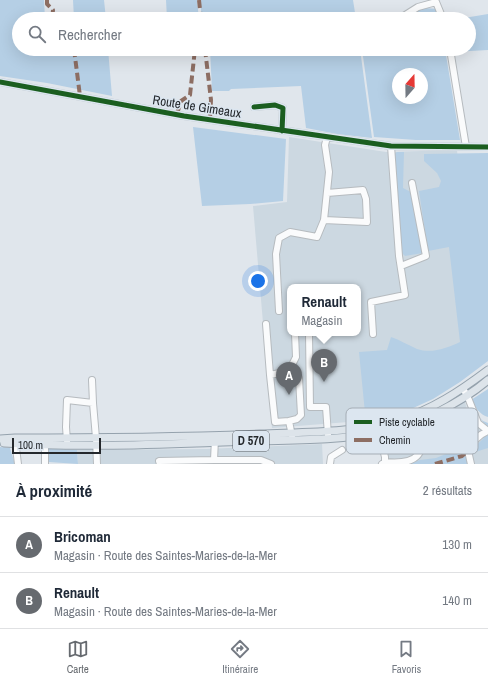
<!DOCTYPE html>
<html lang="fr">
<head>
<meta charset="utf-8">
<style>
	body { margin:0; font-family:"Archivo Narrow",sans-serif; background:#f6f6f7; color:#1f2937 }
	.compass { position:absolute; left:392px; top:68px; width:36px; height:36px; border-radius:50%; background:#fff; box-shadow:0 4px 16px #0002; rotate:20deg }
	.scale { position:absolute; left:12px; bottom:10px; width:89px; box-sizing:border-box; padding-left:4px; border:2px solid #24282c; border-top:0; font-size:11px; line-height:14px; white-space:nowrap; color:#24282c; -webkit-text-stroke:3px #dce6f0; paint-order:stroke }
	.you { position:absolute; left:258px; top:281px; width:14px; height:14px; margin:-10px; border:3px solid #fff; border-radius:50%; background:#1a73e8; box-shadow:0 0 0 6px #1a73e833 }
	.badge { display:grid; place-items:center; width:26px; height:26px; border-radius:50%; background:#666a6f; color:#fff; font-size:13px; font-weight:700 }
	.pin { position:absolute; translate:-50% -33px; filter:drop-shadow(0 1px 2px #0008) }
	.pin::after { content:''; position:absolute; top:21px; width:14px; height:12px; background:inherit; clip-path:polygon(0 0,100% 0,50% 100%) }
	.popup { position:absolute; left:287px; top:284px; width:74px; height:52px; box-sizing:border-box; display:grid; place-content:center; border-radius:8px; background:#fff; filter:drop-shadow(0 1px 3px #0005); font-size:13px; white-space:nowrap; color:#747a83 }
	.popup b { font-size:15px; color:#1f2937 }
	.popup::after { content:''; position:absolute; left:50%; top:100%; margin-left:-8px; border:8px solid transparent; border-top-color:#fff }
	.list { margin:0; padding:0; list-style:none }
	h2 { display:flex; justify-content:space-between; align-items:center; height:52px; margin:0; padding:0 16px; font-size:17px }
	h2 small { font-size:13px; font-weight:400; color:#747a83 }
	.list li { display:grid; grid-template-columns:26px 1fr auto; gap:12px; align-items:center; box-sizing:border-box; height:56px; padding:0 16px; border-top:1px solid #e0e1e3 }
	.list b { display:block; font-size:15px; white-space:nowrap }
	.list p { margin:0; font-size:13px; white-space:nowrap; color:#747a83 }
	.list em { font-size:13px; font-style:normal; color:#747a83 }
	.icon { flex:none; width:22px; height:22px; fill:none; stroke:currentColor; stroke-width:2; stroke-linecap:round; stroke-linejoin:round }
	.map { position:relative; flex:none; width:488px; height:464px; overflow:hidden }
	.search { position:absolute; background:#fff; box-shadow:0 4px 16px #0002; left:12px; right:12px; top:12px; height:44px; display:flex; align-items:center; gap:10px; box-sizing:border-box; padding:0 14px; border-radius:22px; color:#747a83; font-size:15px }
	.sheet { height:164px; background:#fff }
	nav { display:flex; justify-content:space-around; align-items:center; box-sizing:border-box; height:56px; border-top:1px solid #e0e1e3; background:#fff; font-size:11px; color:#747a83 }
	nav a { display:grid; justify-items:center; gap:2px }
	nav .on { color:#666a6f }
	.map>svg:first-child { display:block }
</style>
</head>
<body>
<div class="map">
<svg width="488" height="464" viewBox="0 0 488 464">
	<rect width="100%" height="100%" fill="#e0e6ec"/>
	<path fill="#ccd8e1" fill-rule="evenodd" d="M 289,137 L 386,152 L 457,150 L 465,240 L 463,376 L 361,421 L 272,428 L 253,206 L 287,202 ZM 290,287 L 358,287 L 358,333 L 290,333 Z
		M 465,402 L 467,409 L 488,430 L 488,464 L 389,464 L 384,435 L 435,416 Z
		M 322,444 L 323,464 L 78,464 L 77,450 L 206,449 Z"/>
	<path fill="#b5cfe5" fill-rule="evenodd" d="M 0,0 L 44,0 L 45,19 L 19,19 L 19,49 L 108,49 L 112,96 L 47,83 L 0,76 Z
		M 73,0 L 104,0 L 106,19 L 74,19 Z
		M 166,0 L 197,0 L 199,19 L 167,19 Z
		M 200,0 L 353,0 L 356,19 L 297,19 L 296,12 L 281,12 L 280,19 L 209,19 L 207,16 L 205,19 L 202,19 Z
		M 425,8 L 437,9 L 439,19 L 402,19 L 418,9 Z
		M 488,14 L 488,50 L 453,52 L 452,49 L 469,49 L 469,19 L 458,19 Z
		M 210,49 L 360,49 L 372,138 L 337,134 L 306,128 L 301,86 L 231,89 L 229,91 L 212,91 Z
		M 362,49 L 445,49 L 460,140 L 416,140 L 374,137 ZM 398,74 L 422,74 L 422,98 L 398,98 Z
		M 193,127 L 286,139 L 283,201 L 250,204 L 202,206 Z
		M 397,152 L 404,152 L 403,188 L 413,193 L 423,253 L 405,256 L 402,253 L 394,154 Z
		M 488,153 L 488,361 L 460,382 L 433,399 L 400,414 L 366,423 L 359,352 L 387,350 L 391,337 C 400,340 408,345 417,349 C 432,354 447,348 460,342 L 449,247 L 428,251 L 419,191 L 439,187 L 441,181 L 437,173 L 424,161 L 424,154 Z
		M 488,389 L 488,417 C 480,415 475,407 471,400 Z
		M 478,416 L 483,421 L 488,423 L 488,448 L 472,453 L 472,449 L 483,439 L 487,427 Z
		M 464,437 L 464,445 L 468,464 L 409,464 L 420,460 L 436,458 L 458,449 Z
		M 0,447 L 10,448 L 15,464 L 0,464 Z
		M 49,449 L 77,450 L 78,464 L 49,462 Z"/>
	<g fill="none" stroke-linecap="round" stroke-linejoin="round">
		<defs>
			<path id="minor" d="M 399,19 L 418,7 L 436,2 L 443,19
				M 450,49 L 466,147
				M 0,82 L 184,116 L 391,146 L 488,147
				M 254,107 L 275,105 L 283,108 L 282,131
				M 324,220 L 367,222 L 366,199 L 363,190 L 327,193
				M 401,266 L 426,256 L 412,183
				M 279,311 L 276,254 L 279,238 L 290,232 L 317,237 L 324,220 L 329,172 L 325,145 L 327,137
				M 266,324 L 270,375
				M 309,333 L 310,407 L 326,407 L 328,435
				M 373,334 L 371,302 L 405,295 L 399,256 L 391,146
				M 289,371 L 296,357 L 295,333
				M 463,389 L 467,395 L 478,423 L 488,431
				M 93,403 L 96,438 L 97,464
				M 289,421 L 275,422 L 270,375 L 289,371 L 299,378 L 301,415 L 297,419 L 289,421 L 292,436
				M 377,425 L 385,457 L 385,464
				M 15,440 L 18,464
				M 67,441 L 66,427 L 67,400 L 93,403 L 92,380
				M 45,442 L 45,464
				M 469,450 C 473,441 478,435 488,431
				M 214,460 L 261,460 L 271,464
				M 160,464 L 159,461 L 214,460 L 215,439
				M 330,464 L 331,457 L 342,450
				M 382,464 L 385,462 C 395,463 410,464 418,455 C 422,450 422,444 428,440 L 434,442 L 442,443 L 447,438 L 450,432 L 468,430
				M 471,464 C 465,445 469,428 472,410"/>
			<path id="major" d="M 0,439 L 15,438 C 97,438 179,437 260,434 C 307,432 353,433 398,420 C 432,410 460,391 488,370
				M 4,443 C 85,448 166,444 247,441 C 293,440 340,441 385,431 C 418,424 463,402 488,380"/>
		</defs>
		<use href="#minor" stroke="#b6bbbf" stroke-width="8"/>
		<use href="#major" stroke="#95a2ad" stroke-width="9"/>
		<use href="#minor" stroke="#fafbfc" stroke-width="6"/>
		<use href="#major" stroke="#dde4ea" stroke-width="7"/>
		<path stroke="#8d6e63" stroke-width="4" stroke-dasharray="8 4" stroke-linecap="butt" d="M 47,0 L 47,4 L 53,10 L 52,19
			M 199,0 L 201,19
			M 191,15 L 192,19
			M 74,49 L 80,96
			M 205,49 L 211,100 L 210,120
			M 177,114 L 181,101 L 190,95 L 195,49
			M 435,464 L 462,456 L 469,450"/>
		<defs>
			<path id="cycleway" d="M 0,82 L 184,116 L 391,146 L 488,147
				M 254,107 L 275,105 L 283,108 L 282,131"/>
		</defs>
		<use href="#cycleway" stroke="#dce6f0" stroke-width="8"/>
		<use href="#cycleway" stroke="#1b5e20" stroke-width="5"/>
	</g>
	<g text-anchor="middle" stroke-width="3" stroke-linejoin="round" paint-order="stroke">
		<rect fill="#dce6f0" stroke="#5b6167" stroke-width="1" x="233" y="431" width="36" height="20" rx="3"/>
		<g font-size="12" font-weight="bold" fill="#24282c">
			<text x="251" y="445">D 570</text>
		</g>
		<g font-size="13" fill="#24282c" stroke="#dce6f0">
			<text transform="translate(197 106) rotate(9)" y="5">Route de Gimeaux</text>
		</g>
	</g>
	<rect x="346" y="408" width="132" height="46" rx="6" fill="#dce6f0" stroke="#a5adb5" stroke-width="1"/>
	<rect x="354" y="420" width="18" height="4" fill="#1b5e20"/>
	<rect x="354" y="438" width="18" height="4" fill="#8d6e63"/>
	<g font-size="11" fill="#24282c">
		<text x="379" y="426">Piste cyclable</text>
		<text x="379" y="444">Chemin</text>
	</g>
</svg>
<svg class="compass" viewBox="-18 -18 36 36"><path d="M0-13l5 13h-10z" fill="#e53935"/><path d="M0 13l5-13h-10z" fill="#747a83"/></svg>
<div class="scale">100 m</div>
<div class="you"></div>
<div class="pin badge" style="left:289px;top:395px">A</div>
<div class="pin badge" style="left:324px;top:382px">B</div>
<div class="popup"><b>Renault</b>Magasin</div>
<div class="search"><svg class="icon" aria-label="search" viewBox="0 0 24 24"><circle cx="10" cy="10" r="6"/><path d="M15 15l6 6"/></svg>Rechercher</div>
</div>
<section class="sheet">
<h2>À proximité<small>2 résultats</small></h2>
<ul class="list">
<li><span class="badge">A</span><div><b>Bricoman</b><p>Magasin · Route des Saintes-Maries-de-la-Mer</p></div><em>130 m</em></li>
<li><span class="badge">B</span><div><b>Renault</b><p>Magasin · Route des Saintes-Maries-de-la-Mer</p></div><em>140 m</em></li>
</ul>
</section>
<nav>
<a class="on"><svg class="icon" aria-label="map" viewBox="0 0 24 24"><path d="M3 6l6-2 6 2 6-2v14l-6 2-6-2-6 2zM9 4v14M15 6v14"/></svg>Carte</a>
<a><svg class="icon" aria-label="directions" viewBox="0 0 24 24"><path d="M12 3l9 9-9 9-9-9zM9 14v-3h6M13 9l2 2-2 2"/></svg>Itinéraire</a>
<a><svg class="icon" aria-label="saved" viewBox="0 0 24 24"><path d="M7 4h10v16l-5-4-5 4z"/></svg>Favoris</a>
</nav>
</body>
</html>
